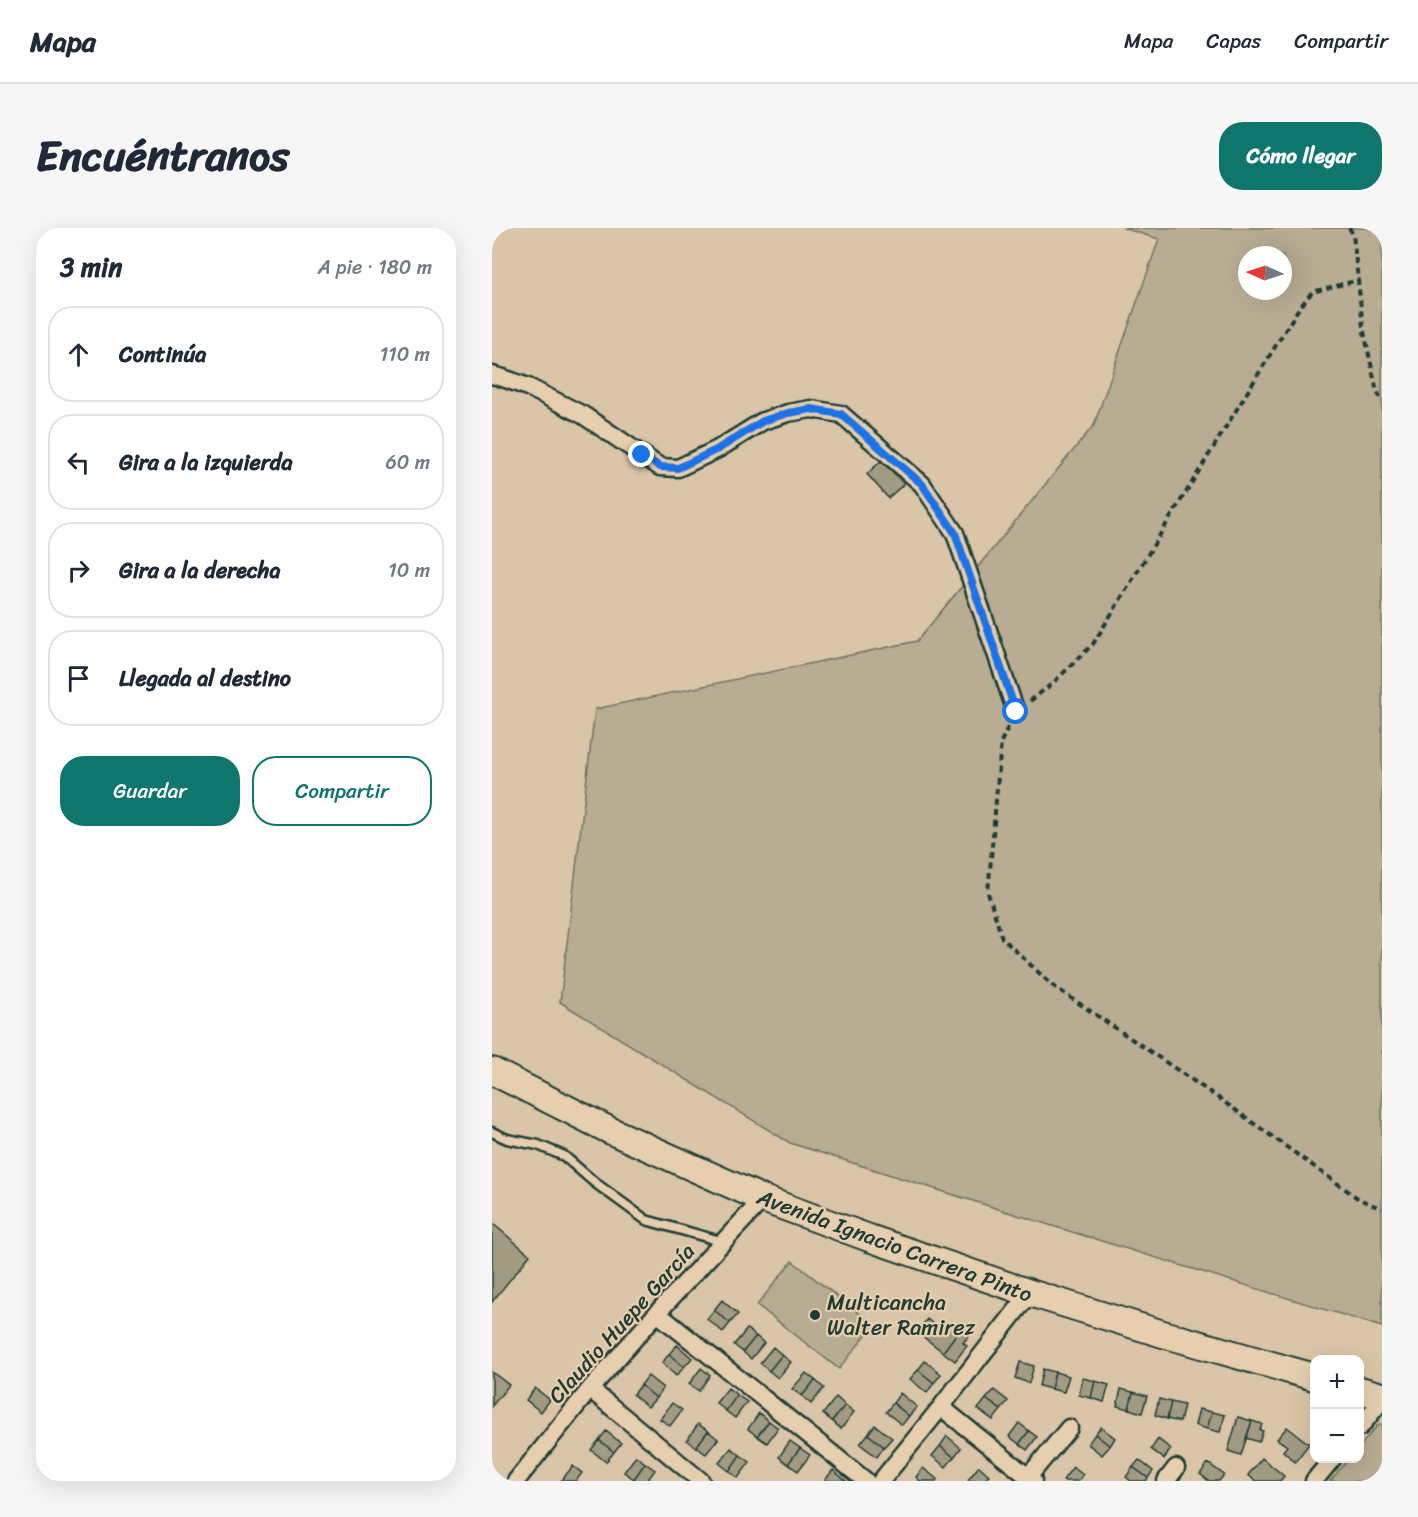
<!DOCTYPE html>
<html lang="es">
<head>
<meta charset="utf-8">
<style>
	body { margin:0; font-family:Sriracha,sans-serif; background:#f6f6f7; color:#1f2937 }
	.controls { position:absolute; right:18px; bottom:18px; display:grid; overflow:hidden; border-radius:12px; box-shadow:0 6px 24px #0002 }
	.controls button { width:54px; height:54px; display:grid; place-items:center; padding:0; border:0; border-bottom:2px solid #e0e1e3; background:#fff; color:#1f2937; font:30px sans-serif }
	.compass { position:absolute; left:746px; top:18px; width:54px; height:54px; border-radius:50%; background:#fff; box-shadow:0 6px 24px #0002; rotate:273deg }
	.stop { position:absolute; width:18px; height:18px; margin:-14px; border:4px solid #1a73e8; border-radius:50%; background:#fff }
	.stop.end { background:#1a73e8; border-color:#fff; box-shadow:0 2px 6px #0008 }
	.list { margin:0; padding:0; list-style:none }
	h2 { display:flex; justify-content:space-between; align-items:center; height:78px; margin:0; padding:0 24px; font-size:26px }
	h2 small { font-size:20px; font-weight:400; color:#747a83 }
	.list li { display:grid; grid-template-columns:39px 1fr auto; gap:18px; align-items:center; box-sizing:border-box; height:96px; margin:0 12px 12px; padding:0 12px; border:2px solid #e0e1e3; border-radius:24px }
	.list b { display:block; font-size:22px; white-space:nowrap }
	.list em { font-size:20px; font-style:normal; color:#747a83 }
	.actions { display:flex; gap:12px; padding:18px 24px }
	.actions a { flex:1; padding:14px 0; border:2px solid #0f766e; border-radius:24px; text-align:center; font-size:21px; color:#0f766e }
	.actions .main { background:#0f766e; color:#fff }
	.icon { flex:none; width:33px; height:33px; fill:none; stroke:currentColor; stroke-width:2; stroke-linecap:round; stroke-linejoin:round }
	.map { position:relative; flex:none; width:890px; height:1253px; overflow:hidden; border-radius:24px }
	header { display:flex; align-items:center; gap:36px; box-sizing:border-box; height:84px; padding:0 30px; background:#fff; border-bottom:2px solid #e0e1e3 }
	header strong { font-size:28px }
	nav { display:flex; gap:33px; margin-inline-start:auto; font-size:21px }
	.intro { display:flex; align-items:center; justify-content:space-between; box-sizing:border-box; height:144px; padding:0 36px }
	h1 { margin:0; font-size:42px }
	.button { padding:15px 27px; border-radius:24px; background:#0f766e; color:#fff; font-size:21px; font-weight:700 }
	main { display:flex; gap:36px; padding:0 36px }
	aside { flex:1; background:#fff; border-radius:24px; box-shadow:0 6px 24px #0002 }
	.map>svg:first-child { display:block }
</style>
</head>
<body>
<header>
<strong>Mapa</strong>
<nav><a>Mapa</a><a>Capas</a><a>Compartir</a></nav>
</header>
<div class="intro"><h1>Encuéntranos</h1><a class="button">Cómo llegar</a></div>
<main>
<aside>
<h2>3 min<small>A pie · 180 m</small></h2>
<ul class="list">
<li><svg class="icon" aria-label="ahead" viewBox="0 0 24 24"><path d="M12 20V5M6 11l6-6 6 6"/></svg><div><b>Continúa</b></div><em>110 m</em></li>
<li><svg class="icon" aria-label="left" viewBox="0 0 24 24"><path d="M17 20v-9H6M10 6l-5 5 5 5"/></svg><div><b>Gira a la izquierda</b></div><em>60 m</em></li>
<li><svg class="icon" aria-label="right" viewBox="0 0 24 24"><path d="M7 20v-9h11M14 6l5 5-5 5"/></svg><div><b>Gira a la derecha</b></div><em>10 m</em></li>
<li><svg class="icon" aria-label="arrive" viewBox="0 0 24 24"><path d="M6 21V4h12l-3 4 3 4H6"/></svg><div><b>Llegada al destino</b></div></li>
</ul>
<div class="actions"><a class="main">Guardar</a><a>Compartir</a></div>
</aside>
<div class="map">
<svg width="890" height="1253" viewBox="0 0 890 1253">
	<rect width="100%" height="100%" fill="#dbc5a8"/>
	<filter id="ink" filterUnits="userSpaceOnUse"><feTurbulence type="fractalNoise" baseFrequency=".0167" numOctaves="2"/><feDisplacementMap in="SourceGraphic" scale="12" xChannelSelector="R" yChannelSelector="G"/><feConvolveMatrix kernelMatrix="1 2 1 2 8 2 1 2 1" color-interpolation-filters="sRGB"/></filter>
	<g filter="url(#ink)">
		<path fill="#b8ac92" stroke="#6c7463" stroke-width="1.5" fill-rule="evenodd" d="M 631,0 L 890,0 L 890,1099 L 554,996 L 298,915 L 68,774 L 103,481 L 425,413 L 602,197 L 667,11 ZM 755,27 L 791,27 L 791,63 L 755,63 Z
			M 300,1033 L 382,1097 L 347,1141 L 265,1077 Z
			M 890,1196 L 890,1253 L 838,1253 L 857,1231 L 868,1230 L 868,1218 L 885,1198 Z"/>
		<path fill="#a19b83" stroke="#1f3d34" stroke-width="1.5" d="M 390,232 L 412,256 L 396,270 L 375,246 Z
			M 0,995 L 38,1027 L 0,1074 Z
			M 230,1072 L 246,1086 L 238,1095 L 222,1082 Z
			M 222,1082 L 238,1095 L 231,1104 L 215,1091 Z
			M 435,1091 L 451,1104 L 459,1094 L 468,1101 L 451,1124 L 425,1104 Z
			M 255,1101 L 264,1108 L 251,1124 L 242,1117 Z
			M 468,1101 L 477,1108 L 471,1115 L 475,1118 L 463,1133 L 451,1124 Z
			M 264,1108 L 272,1115 L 259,1131 L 251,1124 Z
			M 185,1117 L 200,1130 L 192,1139 L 177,1126 Z
			M 281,1119 L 290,1127 L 277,1143 L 268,1135 Z
			M 177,1126 L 192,1139 L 184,1148 L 170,1135 Z
			M 290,1127 L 299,1134 L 286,1150 L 277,1143 Z
			M 433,1133 L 449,1146 L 442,1155 L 426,1142 Z
			M 528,1134 L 542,1138 L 537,1155 L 523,1150 Z
			M 209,1140 L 218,1147 L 207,1163 L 197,1156 Z
			M 551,1141 L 563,1144 L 559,1161 L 547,1158 Z
			M 426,1142 L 442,1155 L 435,1165 L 418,1151 Z
			M 0,1144 L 17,1157 L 0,1178 Z
			M 563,1144 L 577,1148 L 572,1164 L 559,1161 Z
			M 314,1145 L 323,1152 L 310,1168 L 300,1161 Z
			M 156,1148 L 171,1160 L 164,1170 L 149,1157 Z
			M 591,1150 L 603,1153 L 599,1170 L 587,1167 Z
			M 323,1152 L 332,1160 L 319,1176 L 310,1168 Z
			M 603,1153 L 617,1157 L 612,1174 L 599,1170 Z
			M 149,1157 L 164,1170 L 156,1179 L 141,1167 Z
			M 43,1160 L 58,1172 L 49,1184 L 34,1172 Z
			M 236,1160 L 245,1167 L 234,1183 L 224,1175 Z
			M 629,1161 L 641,1164 L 637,1181 L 625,1178 Z
			M 502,1162 L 516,1173 L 509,1182 L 494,1171 Z
			M 641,1164 L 655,1168 L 650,1185 L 637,1181 Z
			M 408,1165 L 425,1179 L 417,1188 L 401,1175 Z
			M 245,1167 L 255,1174 L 243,1190 L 234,1183 Z
			M 344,1169 L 353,1177 L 340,1193 L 331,1186 Z
			M 494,1171 L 509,1182 L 501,1192 L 486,1181 Z
			M 667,1171 L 679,1174 L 675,1191 L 663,1187 Z
			M 679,1174 L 692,1177 L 688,1194 L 675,1191 Z
			M 180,1175 L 190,1182 L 178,1198 L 168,1191 Z
			M 401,1175 L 417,1188 L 410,1197 L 394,1184 Z
			M 353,1177 L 362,1184 L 349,1201 L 340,1193 Z
			M 707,1181 L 720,1184 L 715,1201 L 703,1197 Z
			M 720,1184 L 733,1187 L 728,1204 L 715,1201 Z
			M 267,1185 L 277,1193 L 265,1208 L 256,1201 Z
			M 746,1189 L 760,1193 L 749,1227 L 736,1223 Z
			M 277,1193 L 286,1200 L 275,1215 L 265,1208 Z
			M 760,1193 L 770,1196 L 768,1202 L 771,1203 L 767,1214 L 754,1210 Z
			M 527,1195 L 537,1203 L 527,1216 L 517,1208 Z
			M 206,1196 L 216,1203 L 204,1219 L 195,1212 Z
			M 383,1197 L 400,1210 L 392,1219 L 376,1206 Z
			M 609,1199 L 623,1210 L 618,1218 L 603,1206 Z
			M 795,1199 L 817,1216 L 803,1234 L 791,1223 L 795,1218 L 785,1211 Z
			M 114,1203 L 129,1215 L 122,1224 L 107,1212 Z
			M 216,1203 L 226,1211 L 214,1226 L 204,1219 Z
			M 537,1203 L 545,1209 L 535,1222 L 527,1216 Z
			M 376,1206 L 392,1219 L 385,1229 L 368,1216 Z
			M 603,1206 L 618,1218 L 610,1227 L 596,1216 Z
			M 455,1208 L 469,1220 L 462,1229 L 448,1218 Z
			M 666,1211 L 679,1221 L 672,1231 L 659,1221 Z
			M 107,1212 L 122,1224 L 114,1234 L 99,1222 Z
			M 298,1213 L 308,1220 L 296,1236 L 287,1229 Z
			M 448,1218 L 462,1229 L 454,1239 L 440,1228 Z
			M 239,1220 L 248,1227 L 237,1243 L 227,1235 Z
			M 308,1220 L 318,1227 L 306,1243 L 296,1236 Z
			M 248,1227 L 258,1234 L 246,1250 L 237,1243 Z
			M 144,1228 L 153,1235 L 142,1251 L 132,1244 Z
			M 770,1230 L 792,1248 L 788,1253 L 764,1253 L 756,1247 Z
			M 647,1232 L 661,1243 L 656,1250 L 641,1239 Z
			M 153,1235 L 163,1242 L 155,1253 L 145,1253 L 142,1251 Z
			M 716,1235 L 732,1247 L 727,1253 L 717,1253 L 708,1246 Z
			M 81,1238 L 90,1245 L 84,1253 L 69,1253 Z
			M 487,1238 L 497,1247 L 492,1253 L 478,1253 L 476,1252 Z
			M 581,1239 L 591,1247 L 586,1253 L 573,1253 L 571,1252 Z
			M 641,1239 L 656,1250 L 654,1253 L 639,1253 L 634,1249 Z
			M 431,1240 L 445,1251 L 444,1253 L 428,1253 L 424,1249 Z
			M 341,1242 L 354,1253 L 335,1253 L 333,1252 Z"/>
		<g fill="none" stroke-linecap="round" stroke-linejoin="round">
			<defs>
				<path id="lane" d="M 0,904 L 15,911 L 46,917 L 72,928 L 102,954 L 154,992 L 232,1014"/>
				<path id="street" d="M 0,147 L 11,150 L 36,159 L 91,187 L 168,239 L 186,240 L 226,221 L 271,193 L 296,185 L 319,181 L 349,186 L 430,256 L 463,305 L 524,484
					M 165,1085 L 374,1253
					M 98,1161 L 209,1253
					M 449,1179 L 541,1253
					M 868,1199 L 890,1172
					M 536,1249 L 577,1200
					M 24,1253 L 98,1161 L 165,1085 L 271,971
					M 389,1253 L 449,1179 L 538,1065
					M 674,1253 L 684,1240
					M 822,1253 L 841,1230"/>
				<path id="primary" d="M 0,843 L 117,902 L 271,971 L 377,1010 L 538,1065 L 671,1106 L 822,1149
					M 868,1162 L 890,1168"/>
			</defs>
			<use href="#lane" stroke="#1f3d34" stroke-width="13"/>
			<use href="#street" stroke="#1f3d34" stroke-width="21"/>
			<use href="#primary" stroke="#1f3d34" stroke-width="30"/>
			<path stroke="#1f3d34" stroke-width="4" stroke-dasharray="6 4.5" stroke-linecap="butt" d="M 857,0 L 861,6 L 871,99 L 885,164 L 890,172
				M 538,473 L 561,455 L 601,416 L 805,83 L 820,64 L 867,52
				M 516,499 L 509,514 L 496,665 L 510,710 L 560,757 L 728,871 L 867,971 L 890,981"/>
			<use href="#lane" stroke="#e7ceaf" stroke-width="8"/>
			<use href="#street" stroke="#e7ceaf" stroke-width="16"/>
			<use href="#primary" stroke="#e7ceaf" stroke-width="26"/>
		</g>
	</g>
	<g fill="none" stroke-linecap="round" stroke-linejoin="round" filter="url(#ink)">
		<path stroke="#1a73e8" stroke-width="8" d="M 150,227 L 168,239 L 186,240 L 226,221 L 271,193 L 296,185 L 319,181 L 349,186 L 430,256 L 463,305 L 524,484"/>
	</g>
	<circle fill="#1f3d34" stroke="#e7ceaf" stroke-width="2" cx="323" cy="1087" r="6"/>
	<g text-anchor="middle" stroke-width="4.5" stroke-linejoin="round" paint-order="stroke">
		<g font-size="22" fill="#1f3d34" stroke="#e7ceaf">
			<text transform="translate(403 1017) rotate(20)" y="8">Avenida Ignacio Carrera Pinto</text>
			<text transform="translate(129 1095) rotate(-48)" y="8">Claudio Huepe García</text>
		</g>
		<g font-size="22" fill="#1f3d34" stroke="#e7ceaf" text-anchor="start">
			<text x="335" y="1082">Multicancha<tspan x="335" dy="25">Walter Ramirez</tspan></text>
		</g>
	</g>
</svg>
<div class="controls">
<button>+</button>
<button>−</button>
</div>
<svg class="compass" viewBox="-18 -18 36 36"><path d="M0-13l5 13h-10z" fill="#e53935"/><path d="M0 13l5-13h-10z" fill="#747a83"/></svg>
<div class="stop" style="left:524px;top:484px"></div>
<div class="stop end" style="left:150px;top:227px"></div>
</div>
</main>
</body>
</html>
